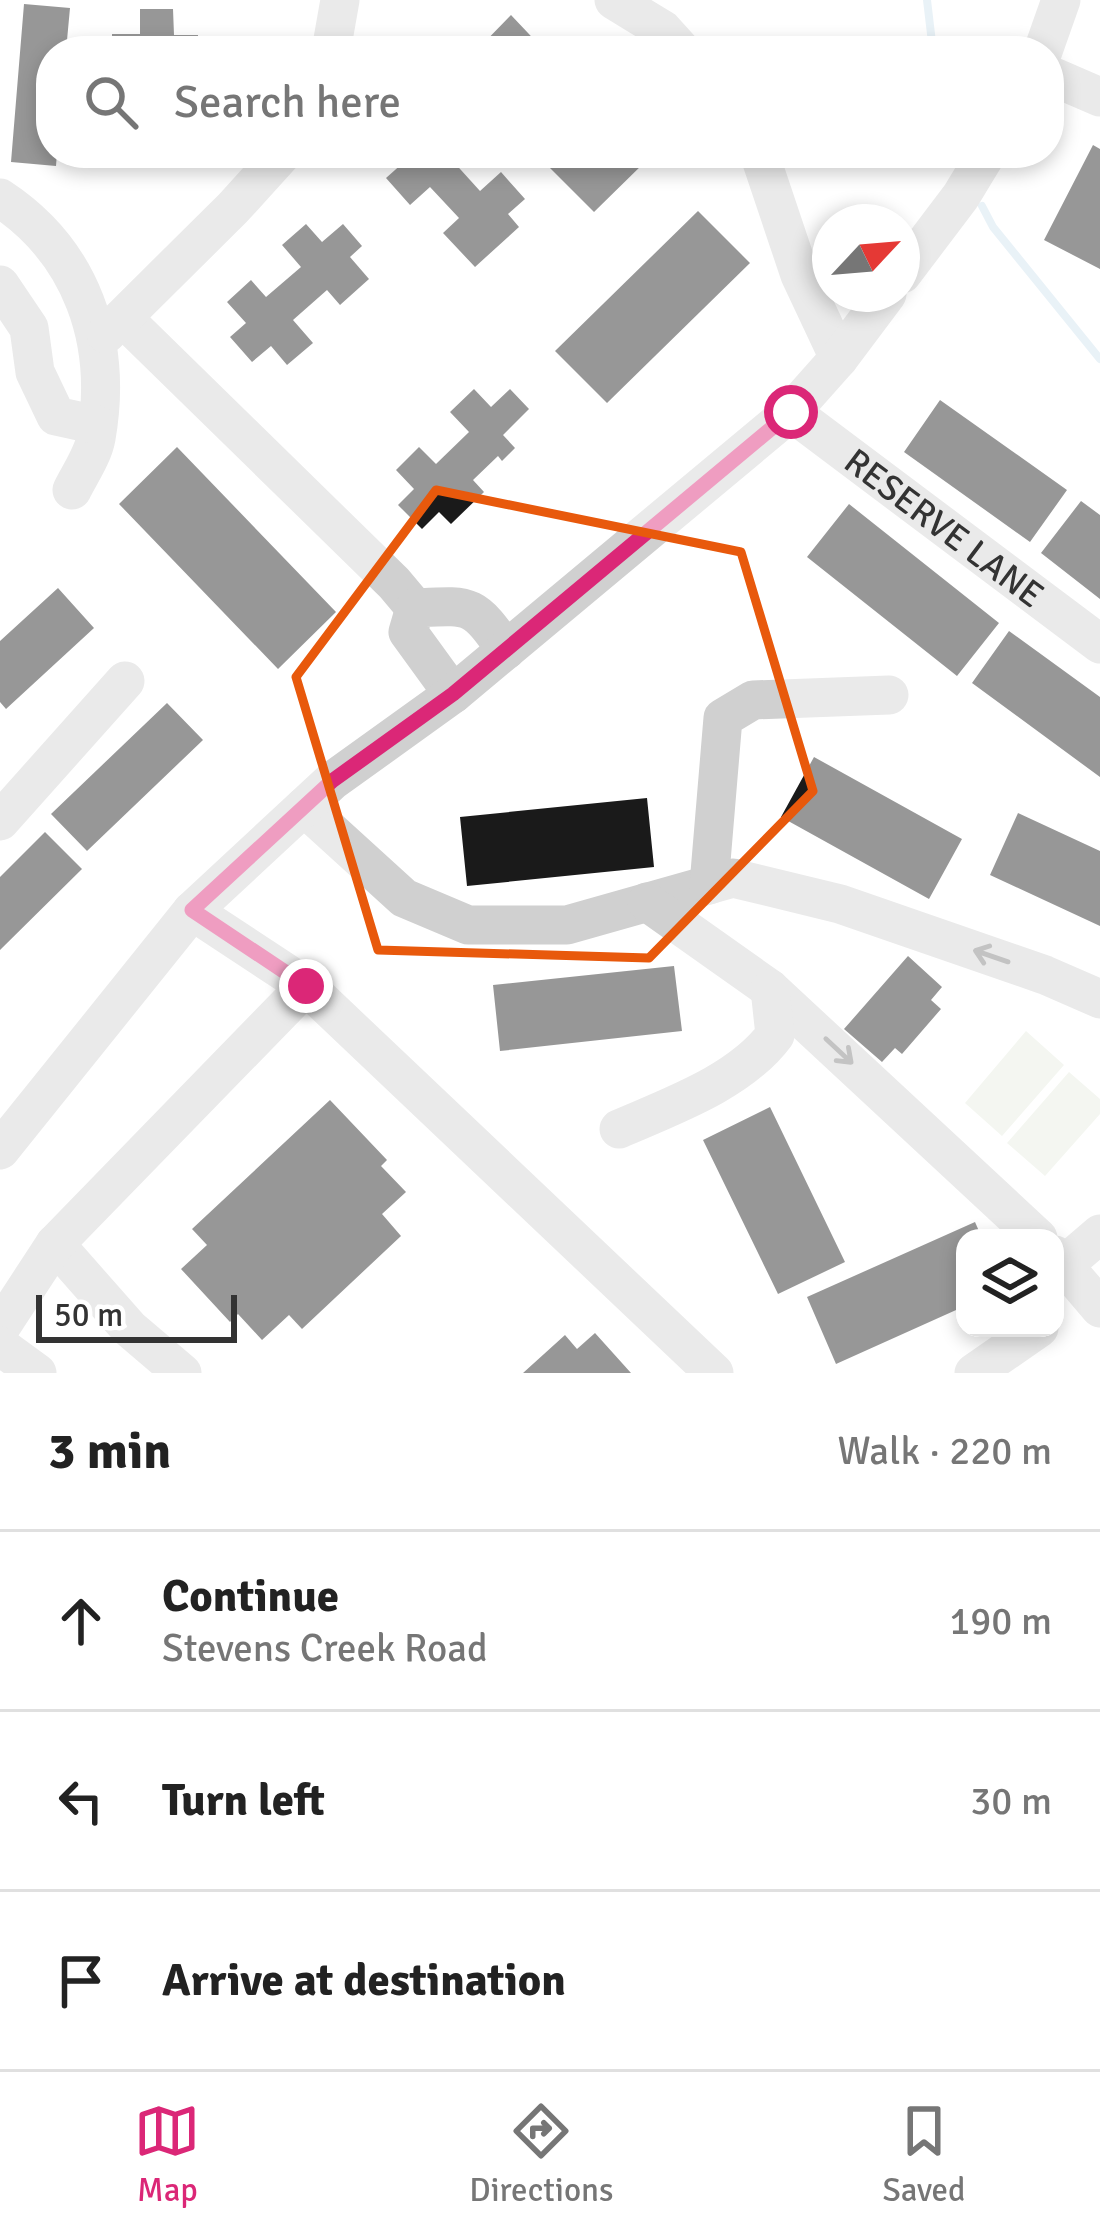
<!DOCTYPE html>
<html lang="en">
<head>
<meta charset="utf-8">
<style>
	body { margin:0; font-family:Signika,sans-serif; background:#f2f2f2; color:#222 }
	.controls { position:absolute; right:36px; bottom:36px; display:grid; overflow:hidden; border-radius:24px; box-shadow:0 6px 18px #0003 }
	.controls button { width:108px; height:108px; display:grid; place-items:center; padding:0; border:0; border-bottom:3px solid #e0e0e0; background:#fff; color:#222; font:60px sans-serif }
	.compass { position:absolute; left:812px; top:204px; width:108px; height:108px; border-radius:50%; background:#fff; box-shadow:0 6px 18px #0003; rotate:64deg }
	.scale { position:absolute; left:36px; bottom:30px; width:201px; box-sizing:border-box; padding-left:12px; border:6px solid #333; border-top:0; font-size:33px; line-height:42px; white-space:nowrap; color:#333; -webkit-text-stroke:9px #fff; paint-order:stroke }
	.stop { position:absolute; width:36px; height:36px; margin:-27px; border:9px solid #db2777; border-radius:50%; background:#fff }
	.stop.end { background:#db2777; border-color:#fff; box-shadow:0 3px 12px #0008 }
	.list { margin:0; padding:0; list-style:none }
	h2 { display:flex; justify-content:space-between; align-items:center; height:156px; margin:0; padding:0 48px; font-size:51px }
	h2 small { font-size:39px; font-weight:400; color:#767676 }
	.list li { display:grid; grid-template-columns:78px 1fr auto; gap:36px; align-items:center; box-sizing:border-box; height:180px; padding:0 48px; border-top:3px solid #e0e0e0 }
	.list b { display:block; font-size:45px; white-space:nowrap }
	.list p { margin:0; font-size:39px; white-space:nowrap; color:#767676 }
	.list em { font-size:39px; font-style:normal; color:#767676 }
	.icon { flex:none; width:66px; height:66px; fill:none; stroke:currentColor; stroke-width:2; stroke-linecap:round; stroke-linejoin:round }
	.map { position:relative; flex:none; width:1100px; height:1373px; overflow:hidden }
	.search { position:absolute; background:#fff; box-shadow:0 6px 18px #0003; left:36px; right:36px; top:36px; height:132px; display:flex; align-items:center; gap:30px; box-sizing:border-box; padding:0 42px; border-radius:48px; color:#767676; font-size:45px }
	.sheet { height:696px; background:#fff }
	nav { display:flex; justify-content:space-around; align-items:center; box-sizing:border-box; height:168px; border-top:3px solid #e0e0e0; background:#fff; font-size:33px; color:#767676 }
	nav a { display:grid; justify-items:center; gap:6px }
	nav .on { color:#db2777 }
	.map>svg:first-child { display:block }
</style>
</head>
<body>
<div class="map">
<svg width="1100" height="1373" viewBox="0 0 1100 1373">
	<rect width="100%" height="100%" fill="#fff"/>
	<path fill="#e6ecdf" d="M 1026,1031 L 1064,1065 L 1002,1136 L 965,1103 Z
		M 1069,1072 L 1100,1099 L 1100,1114 L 1045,1176 L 1007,1143 Z"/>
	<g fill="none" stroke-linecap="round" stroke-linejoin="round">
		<path stroke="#cfe2ee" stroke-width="8" d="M 927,0 L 933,51
			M 952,153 L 956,160
			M 982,206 L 993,227 L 1100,359"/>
	</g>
	<path fill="#1a1a1a" d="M 24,4 L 70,8 L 66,51 L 51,51 L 51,153 L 57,153 L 56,166 L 11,162 Z
		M 140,9 L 173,9 L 174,35 L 198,35 L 198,51 L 112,51 L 112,34 L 140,34 Z
		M 511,15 L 545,51 L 476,51 Z
		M 1093,145 L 1100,149 L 1100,269 L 1044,240 Z
		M 133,153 L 168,153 L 167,167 L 133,167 Z
		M 396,153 L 458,153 L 451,159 L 480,191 L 501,172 L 525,199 L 508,214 L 519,227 L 475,267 L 443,233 L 459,218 L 430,187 L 410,205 L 386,178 L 404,162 Z
		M 535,153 L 641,153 L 647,160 L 594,212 Z
		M 698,211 L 750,263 L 607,403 L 555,351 Z
		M 306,224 L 322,242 L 343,224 L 362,246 L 350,257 L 369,279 L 340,305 L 327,290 L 293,320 L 313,343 L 287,365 L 271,346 L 252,362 L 230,337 L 246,323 L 227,302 L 251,280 L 266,297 L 301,267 L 282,245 Z
		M 474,389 L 491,407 L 510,389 L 529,409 L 503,435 L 515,448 L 502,461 L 498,456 L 473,480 L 484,492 L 451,524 L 439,512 L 422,529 L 398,505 L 414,489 L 396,470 L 419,447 L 436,464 L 469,432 L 450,412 Z
		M 940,400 L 1067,490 L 1030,542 L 904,452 Z
		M 177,447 L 336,612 L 278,669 L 119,504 Z
		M 1081,501 L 1100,515 L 1100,599 L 1041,553 Z
		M 849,504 L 999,623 L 957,676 L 807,557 Z
		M 58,588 L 94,628 L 6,709 L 0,702 L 0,641 Z
		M 1009,631 L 1100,697 L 1100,777 L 972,683 Z
		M 167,703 L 203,740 L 87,851 L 51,814 Z
		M 814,757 L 962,839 L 929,899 L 781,817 Z
		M 647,798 L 654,867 L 467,886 L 460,817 Z
		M 1018,813 L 1100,851 L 1100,926 L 990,875 Z
		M 45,832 L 82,869 L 0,950 L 0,877 Z
		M 908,956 L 942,987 L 931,1000 L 941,1009 L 902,1054 L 895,1048 L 882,1062 L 844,1029 Z
		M 674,966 L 682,1031 L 500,1051 L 493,985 Z
		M 330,1100 L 387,1160 L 381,1166 L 406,1192 L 382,1214 L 401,1236 L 302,1329 L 289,1315 L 262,1340 L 238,1314 L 230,1322 L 181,1269 L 207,1245 L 192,1229 Z
		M 770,1107 L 845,1262 L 778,1294 L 703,1140 Z
		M 975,1222 L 982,1238 L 965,1238 L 965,1306 L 836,1364 L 807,1297 Z
		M 595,1333 L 631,1373 L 523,1373 L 565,1335 L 577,1349 Z"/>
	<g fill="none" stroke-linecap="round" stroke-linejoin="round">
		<g stroke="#d0d0d0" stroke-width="39">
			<path d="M 614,0 L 663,30 L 682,51"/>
			<path d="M 331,51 L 340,0"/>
			<path d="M 1043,51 L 1061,0"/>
			<path d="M 1049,75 L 1100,97"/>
			<path d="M 759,153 L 800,275 L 839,358"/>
			<path d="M 0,198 C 82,252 113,342 96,438 C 93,455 80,474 72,490"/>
			<path d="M 902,274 L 961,196 L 987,153"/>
			<path d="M 0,285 L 29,328 L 35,372 L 56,416 L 97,425"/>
			<path d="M 124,319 L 394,583 L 415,608"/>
			<path d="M 106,334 L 233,208 L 283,153"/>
			<path id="s1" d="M 791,412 L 1100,644"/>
			<path d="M 453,694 L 408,632 L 415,608 C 472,605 473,603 506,650"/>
			<path d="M 304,807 L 404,898 L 468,925 L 567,925 L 733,878 L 840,904 L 1045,975 L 1100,999"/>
			<path d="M 0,821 L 125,681"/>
			<path d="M 709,885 L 723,718 L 753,700 L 889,695"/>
			<path d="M 647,902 L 770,989 L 1038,1238"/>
			<path d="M 192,911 L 306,986 L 714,1373"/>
			<path d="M 619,1129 C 672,1106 740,1082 775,1035 L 770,989"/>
			<path d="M 0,1150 L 192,911 L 332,781 L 453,694 L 791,412 L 839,358 L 887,294"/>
			<path d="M 55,1244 L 129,1328 L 182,1373"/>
			<path d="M 1055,1255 L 1100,1308"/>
			<path d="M 1065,1264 L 1100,1234"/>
			<path d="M 0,1328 L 55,1244 L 306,986"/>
			<path d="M 0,1346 L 37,1373"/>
			<path d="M 974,1373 L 1039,1328"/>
		</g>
	</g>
	<defs><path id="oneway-shaft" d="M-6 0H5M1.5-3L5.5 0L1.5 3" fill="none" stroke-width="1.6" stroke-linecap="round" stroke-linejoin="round" transform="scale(3)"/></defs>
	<g stroke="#7a7a7a">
		<use href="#oneway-shaft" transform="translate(991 956) rotate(-161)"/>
		<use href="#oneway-shaft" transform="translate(839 1051) rotate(43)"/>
	</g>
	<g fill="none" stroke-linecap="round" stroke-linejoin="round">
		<path stroke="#db2777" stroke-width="15" d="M 306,986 L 192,910 L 332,781 L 453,694 L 791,412"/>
	</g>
	<path d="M0 0H1100V1373H0ZM 436,490 L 741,552 L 813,791 L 649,958 L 378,950 L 296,677 Z" fill="#fff" fill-opacity=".55" fill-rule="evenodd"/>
	<path fill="none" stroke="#e8590c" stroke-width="9" stroke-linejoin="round" d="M 436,490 L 741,552 L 813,791 L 649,958 L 378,950 L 296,677 Z"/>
	<g text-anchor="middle" stroke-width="12" stroke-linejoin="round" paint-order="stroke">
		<g font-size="36" fill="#333" stroke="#fff">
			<text dy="13" stroke="none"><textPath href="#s1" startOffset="192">RESERVE LANE</textPath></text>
		</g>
	</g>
</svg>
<div class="controls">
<button><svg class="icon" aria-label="layers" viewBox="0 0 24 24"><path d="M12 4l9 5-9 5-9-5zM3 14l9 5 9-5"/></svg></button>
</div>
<svg class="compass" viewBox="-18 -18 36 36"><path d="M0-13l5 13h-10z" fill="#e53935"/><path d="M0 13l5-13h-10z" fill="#767676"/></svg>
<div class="scale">50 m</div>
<div class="stop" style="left:791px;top:412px"></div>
<div class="stop end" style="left:306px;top:986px"></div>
<div class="search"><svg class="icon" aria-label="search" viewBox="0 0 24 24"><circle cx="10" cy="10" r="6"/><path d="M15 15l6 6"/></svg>Search here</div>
</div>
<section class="sheet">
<h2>3 min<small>Walk · 220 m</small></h2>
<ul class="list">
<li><svg class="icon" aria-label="ahead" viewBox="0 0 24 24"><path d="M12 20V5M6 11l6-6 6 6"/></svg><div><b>Continue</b><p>Stevens Creek Road</p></div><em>190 m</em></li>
<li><svg class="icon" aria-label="left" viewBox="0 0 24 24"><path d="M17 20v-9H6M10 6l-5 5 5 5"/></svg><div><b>Turn left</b></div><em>30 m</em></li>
<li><svg class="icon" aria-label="arrive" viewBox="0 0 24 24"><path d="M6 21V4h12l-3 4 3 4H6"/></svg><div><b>Arrive at destination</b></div></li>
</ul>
</section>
<nav>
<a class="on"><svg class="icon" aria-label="map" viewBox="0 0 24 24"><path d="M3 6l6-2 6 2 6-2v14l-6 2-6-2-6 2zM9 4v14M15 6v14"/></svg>Map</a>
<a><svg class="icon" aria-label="directions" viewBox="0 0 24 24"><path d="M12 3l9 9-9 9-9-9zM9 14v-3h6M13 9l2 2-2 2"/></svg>Directions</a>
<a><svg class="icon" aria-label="saved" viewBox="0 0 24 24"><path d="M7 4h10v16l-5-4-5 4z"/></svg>Saved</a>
</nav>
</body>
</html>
